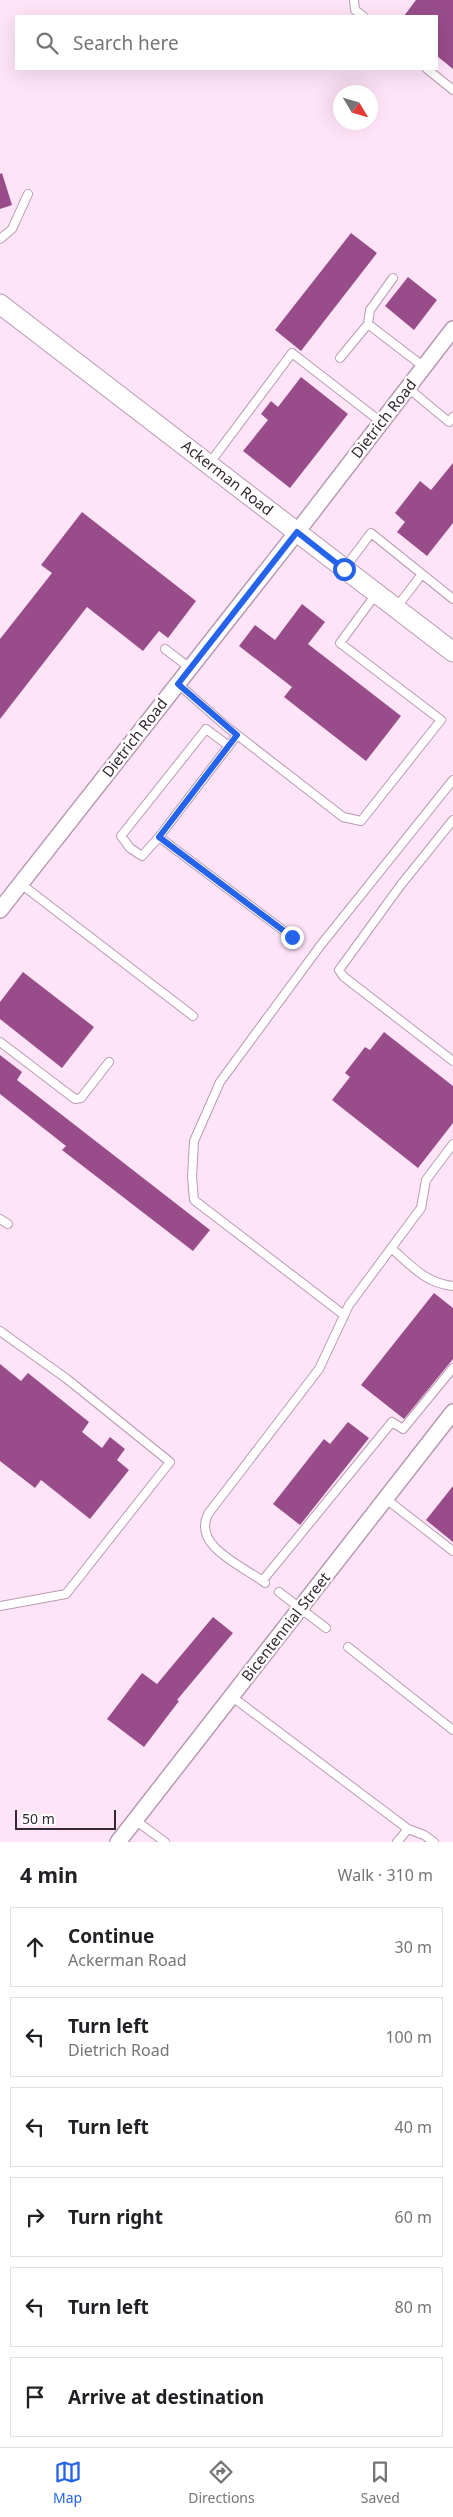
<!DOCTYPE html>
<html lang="en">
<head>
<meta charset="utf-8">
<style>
	body { margin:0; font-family:"Noto Sans",sans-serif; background:#f2f2f2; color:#202124 }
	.compass { position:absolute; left:333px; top:85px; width:45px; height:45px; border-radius:50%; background:#fff; box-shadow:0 5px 20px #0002; rotate:128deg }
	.scale { position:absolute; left:15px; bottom:12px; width:101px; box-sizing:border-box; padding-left:5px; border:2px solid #352832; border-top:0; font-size:14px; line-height:18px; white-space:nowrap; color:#352832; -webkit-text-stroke:4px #fff; paint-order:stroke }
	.stop { position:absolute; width:15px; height:15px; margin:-11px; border:4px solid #2563eb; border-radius:50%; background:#fff }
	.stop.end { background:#2563eb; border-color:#fff; box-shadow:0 1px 5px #0008 }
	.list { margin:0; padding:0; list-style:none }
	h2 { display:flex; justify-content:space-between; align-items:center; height:65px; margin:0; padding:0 20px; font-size:21px }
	h2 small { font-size:16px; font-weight:400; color:#757577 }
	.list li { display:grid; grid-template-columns:32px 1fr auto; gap:15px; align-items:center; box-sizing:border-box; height:80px; margin:0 10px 10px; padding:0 10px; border:1px solid #e0e0e0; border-radius:0px }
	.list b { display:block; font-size:19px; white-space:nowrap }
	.list p { margin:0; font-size:16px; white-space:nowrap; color:#757577 }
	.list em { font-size:16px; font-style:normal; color:#757577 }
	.icon { flex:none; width:28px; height:28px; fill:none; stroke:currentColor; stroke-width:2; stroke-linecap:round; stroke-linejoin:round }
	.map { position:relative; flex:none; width:453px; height:1842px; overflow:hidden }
	.search { position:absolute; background:#fff; box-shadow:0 5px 20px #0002; left:15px; right:15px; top:15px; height:55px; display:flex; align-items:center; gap:12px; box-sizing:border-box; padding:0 18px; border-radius:0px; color:#757577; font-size:19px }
	.sheet { height:605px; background:#fff }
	nav { display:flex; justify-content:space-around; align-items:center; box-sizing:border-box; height:70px; border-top:1px solid #e0e0e0; background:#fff; font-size:14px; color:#757577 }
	nav a { display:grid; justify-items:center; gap:2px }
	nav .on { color:#2563eb }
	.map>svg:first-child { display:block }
</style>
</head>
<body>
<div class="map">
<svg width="453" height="1842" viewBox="0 0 453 1842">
	<rect width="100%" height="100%" fill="#ffe4f8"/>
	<path fill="#984d8a" d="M 416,0 L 453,0 L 453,69 L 437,56 L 437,16 L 404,16 Z
		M 2,173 L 12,205 L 0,209 L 0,174 Z
		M 351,233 L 377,253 L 301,351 L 275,330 Z
		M 408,277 L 437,300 L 414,330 L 385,306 Z
		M 301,377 L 348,414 L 290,488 L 243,451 L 268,420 L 261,414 L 271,401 L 278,407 Z
		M 453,463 L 453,523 L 427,556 L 397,532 L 405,522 L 395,513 L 420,481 L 431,490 Z
		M 82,512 L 196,601 L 168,638 L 159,631 L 143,651 L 87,607 L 0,719 L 0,639 L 52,573 L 41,565 Z
		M 302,604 L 325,622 L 308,644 L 401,716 L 366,761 L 284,697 L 292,687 L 239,646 L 255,625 L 275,640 Z
		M 23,972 L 94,1027 L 62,1068 L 0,1019 L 0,1002 Z
		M 384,1032 L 453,1086 L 453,1123 L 418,1168 L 332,1100 L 350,1077 L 345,1073 L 365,1047 L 370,1050 Z
		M 0,1055 L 22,1072 L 17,1080 L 210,1230 L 193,1251 L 62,1150 L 66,1146 L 0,1094 Z
		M 434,1293 L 453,1308 L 453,1359 L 404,1419 L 361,1385 Z
		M 0,1364 L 21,1381 L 28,1373 L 89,1422 L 82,1432 L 102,1448 L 110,1437 L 125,1449 L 117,1460 L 129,1470 L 90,1519 L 41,1480 L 35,1488 L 0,1461 Z
		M 348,1422 L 369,1438 L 300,1525 L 273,1504 L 324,1439 L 330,1444 Z
		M 453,1486 L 453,1542 L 426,1520 Z
		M 213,1617 L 233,1633 L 177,1700 L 179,1701 L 144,1747 L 107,1719 L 142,1673 L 157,1684 Z"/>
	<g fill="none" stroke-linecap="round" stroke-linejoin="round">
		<defs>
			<path id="service" d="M 354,0 L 355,10 L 363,16
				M 427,69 L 453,90
				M 0,239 L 12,229 L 28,194
				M 368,324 L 370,310 L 393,278
				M 340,358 L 368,324 L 424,367
				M 408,388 L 449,422 L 453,417
				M 209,464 L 292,353 L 381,422
				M 344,569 L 371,533 L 453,599
				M 396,608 L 422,574
				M 165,649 L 190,668
				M 178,684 L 227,727 L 343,817 L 361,821 L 441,720 L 340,643 L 376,594
				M 237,735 L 159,837 L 292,937
				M 453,820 L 400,886 L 339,970 L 344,977 L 453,1061
				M 159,837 L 142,856 L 130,848 L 121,836 L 206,729 L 229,746
				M 21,884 L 193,1016
				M 0,1042 L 75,1099 L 81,1098 L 109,1062
				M 0,1219 L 8,1224
				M 391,1248 C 412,1266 425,1283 453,1286
				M 344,1315 L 194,1200 L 192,1177 L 194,1141 L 220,1082 L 320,946 L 453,780
				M 0,1331 L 67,1379 L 170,1462 L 66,1594 L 0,1606
				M 386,1499 L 453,1551
				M 263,1580 L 392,1422 L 403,1429 L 453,1368
				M 265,1583 C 244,1566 192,1547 208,1514 L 319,1369 L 349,1305 L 421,1208 L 426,1180 L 453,1144
				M 279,1592 L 326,1628
				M 348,1647 L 453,1730
				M 231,1696 L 408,1829 L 424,1835 L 434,1842
				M 135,1820 L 165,1842
				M 397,1842 L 408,1829"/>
			<path id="minor" d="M 0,910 L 297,532 L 453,329
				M 118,1842 L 453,1412"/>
			<path id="tertiary" d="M 0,304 L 453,652"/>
		</defs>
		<use href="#service" stroke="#b899b1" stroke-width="10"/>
		<use href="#minor" stroke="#b899b1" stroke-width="18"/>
		<use href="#tertiary" stroke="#b899b1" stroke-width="21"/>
		<use href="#service" stroke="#fff" stroke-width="8"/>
		<use href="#minor" stroke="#fff" stroke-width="15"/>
		<use href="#tertiary" stroke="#fff" stroke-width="19"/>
	</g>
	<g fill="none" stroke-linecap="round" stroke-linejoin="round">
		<path stroke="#2563eb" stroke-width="6" d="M 292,937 L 159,837 L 237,735 L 178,684 L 297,532 L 344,569"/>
	</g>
	<g text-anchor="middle" stroke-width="5" stroke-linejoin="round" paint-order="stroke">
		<g font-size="15" fill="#352832" stroke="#fff">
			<text transform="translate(384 419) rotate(-52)" y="5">Dietrich Road</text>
			<text transform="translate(227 478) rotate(38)" y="5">Ackerman Road</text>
			<text transform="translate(135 738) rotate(-52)" y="5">Dietrich Road</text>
			<text transform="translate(286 1627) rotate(-52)" y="5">Bicentennial Street</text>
		</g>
	</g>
</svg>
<svg class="compass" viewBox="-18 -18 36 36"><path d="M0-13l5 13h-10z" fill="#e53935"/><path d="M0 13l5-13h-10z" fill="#757577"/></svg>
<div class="scale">50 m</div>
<div class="stop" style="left:344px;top:569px"></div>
<div class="stop end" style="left:292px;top:937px"></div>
<div class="search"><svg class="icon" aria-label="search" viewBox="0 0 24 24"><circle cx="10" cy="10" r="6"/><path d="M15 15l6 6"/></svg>Search here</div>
</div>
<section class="sheet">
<h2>4 min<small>Walk · 310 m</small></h2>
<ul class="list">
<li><svg class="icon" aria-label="ahead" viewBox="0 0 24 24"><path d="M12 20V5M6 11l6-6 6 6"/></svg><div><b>Continue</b><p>Ackerman Road</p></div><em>30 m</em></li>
<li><svg class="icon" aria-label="left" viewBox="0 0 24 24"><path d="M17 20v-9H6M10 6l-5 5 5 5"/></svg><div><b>Turn left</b><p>Dietrich Road</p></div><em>100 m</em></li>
<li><svg class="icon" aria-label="left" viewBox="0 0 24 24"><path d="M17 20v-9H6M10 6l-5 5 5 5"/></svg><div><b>Turn left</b></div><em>40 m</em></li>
<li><svg class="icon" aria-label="right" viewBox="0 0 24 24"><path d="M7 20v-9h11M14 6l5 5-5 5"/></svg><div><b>Turn right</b></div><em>60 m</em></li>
<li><svg class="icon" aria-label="left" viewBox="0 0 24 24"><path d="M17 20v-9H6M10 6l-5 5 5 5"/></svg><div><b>Turn left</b></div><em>80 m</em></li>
<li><svg class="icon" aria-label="arrive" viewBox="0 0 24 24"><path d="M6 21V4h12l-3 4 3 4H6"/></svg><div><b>Arrive at destination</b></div></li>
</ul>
</section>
<nav>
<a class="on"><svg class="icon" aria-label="map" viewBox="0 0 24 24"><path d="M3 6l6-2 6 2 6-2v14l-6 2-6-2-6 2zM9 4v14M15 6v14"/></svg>Map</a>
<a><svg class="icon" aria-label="directions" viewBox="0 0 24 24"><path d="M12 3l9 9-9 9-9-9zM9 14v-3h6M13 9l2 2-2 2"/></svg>Directions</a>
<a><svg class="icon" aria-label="saved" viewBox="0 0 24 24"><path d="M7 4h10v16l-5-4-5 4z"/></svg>Saved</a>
</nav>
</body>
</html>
